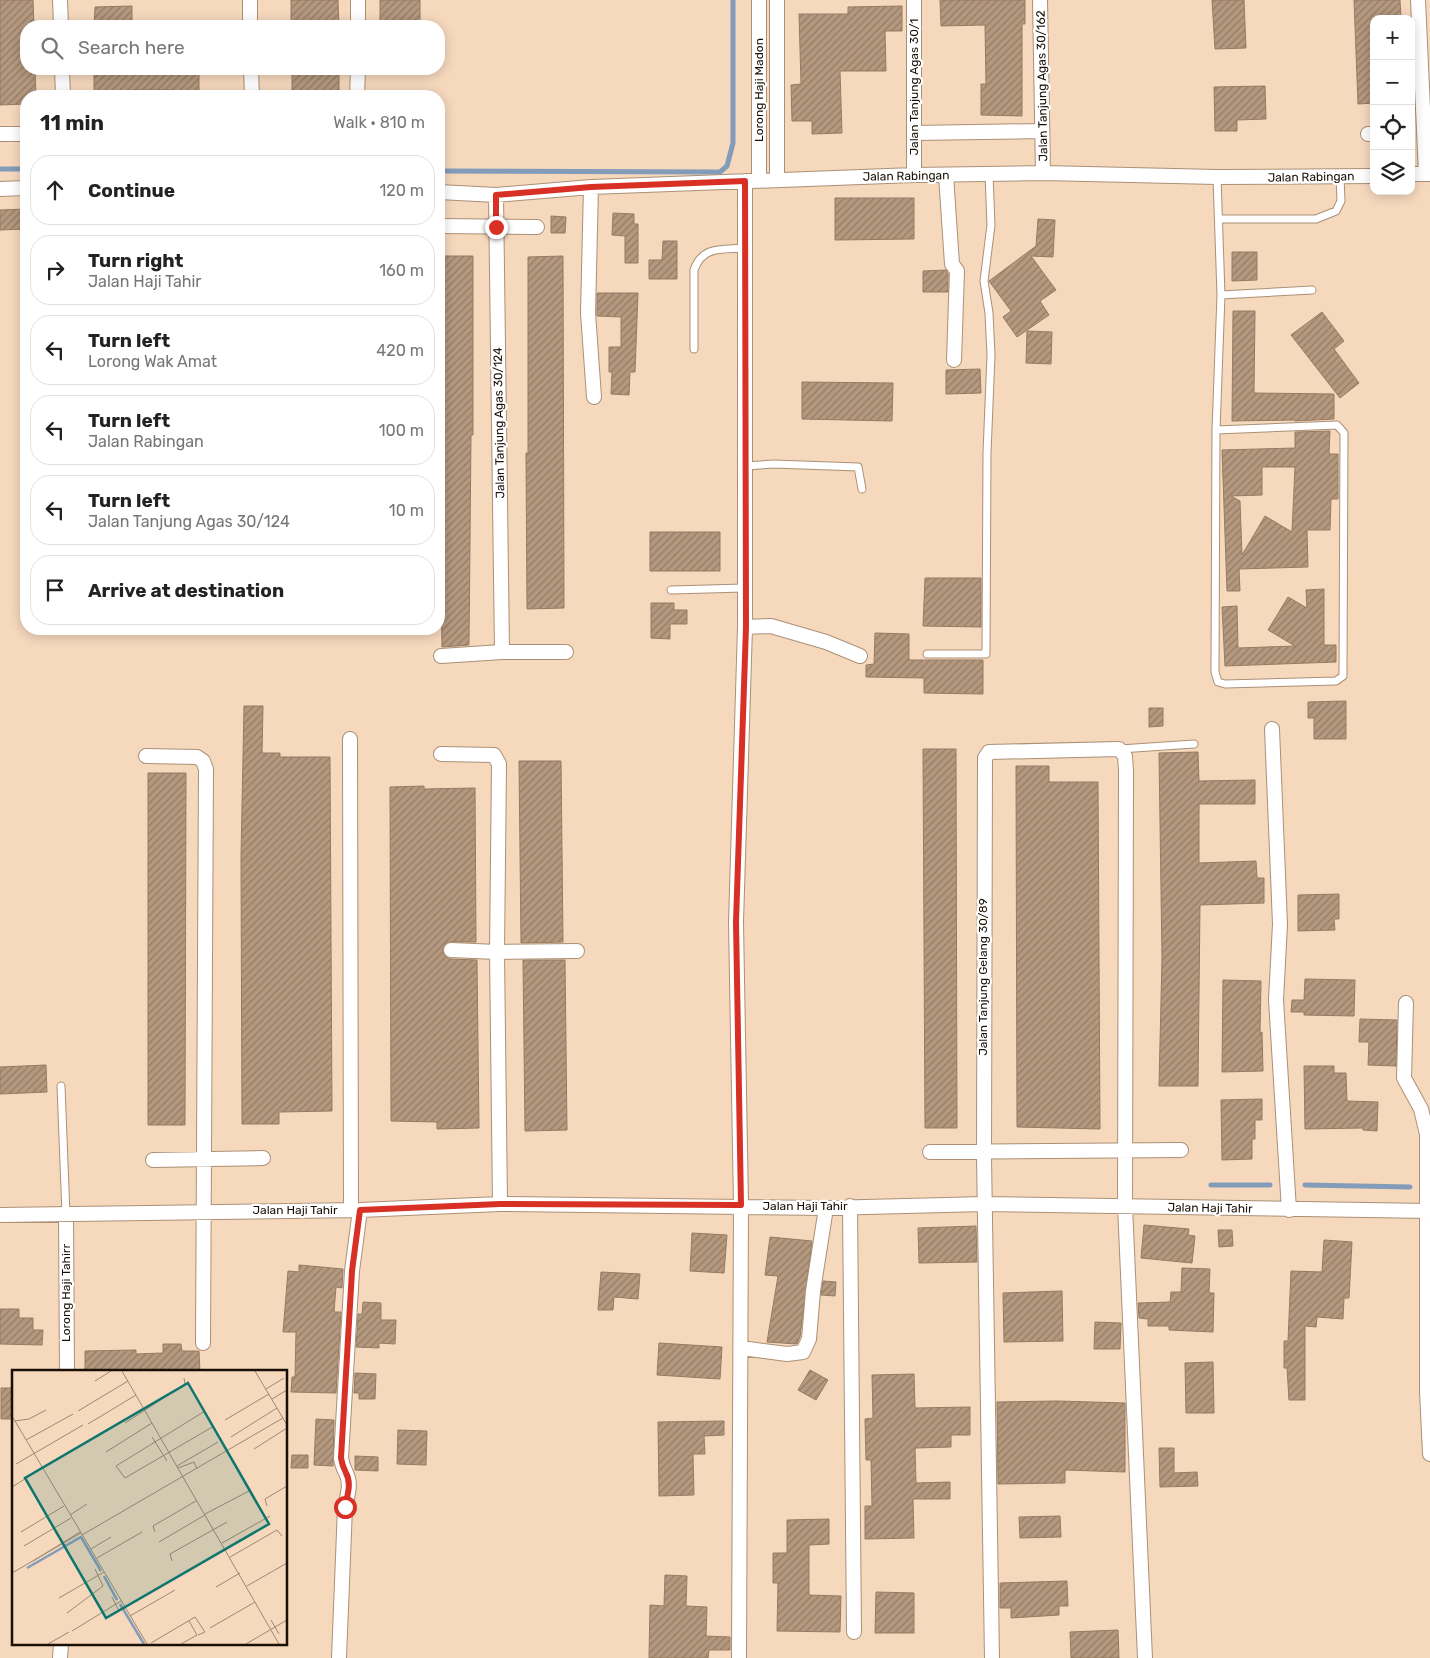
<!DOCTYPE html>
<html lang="en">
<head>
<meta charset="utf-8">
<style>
	body { margin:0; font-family:Rubik,sans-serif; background:#f2f2f2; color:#222 }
	.controls { position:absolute; right:15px; top:15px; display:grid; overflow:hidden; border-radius:10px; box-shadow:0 2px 12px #0003 }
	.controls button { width:45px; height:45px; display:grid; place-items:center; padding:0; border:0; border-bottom:1px solid #e0e0e0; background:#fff; color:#222; font:25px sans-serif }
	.stop { position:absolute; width:15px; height:15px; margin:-11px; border:4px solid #d93025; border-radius:50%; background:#fff }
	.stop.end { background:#d93025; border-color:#fff; box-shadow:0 1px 5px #0008 }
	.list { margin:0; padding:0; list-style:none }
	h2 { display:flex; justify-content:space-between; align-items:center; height:65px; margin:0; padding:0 20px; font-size:21px }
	h2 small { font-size:16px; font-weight:400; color:#767676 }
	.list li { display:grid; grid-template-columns:32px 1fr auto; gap:15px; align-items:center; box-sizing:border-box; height:70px; margin:0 10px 10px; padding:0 10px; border:1px solid #e0e0e0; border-radius:20px }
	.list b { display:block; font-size:19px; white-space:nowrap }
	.list p { margin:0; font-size:16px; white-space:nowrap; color:#767676 }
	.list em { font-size:16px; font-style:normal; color:#767676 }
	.icon { flex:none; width:28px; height:28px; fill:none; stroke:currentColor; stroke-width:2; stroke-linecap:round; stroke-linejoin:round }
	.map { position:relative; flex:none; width:1430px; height:1658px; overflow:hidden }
	.search { position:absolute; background:#fff; box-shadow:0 2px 12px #0003; left:20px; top:20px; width:425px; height:55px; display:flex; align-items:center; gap:12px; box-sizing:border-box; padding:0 18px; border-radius:20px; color:#767676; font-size:19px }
	.panel { position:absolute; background:#fff; box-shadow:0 2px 12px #0003; left:20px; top:90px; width:425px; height:545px; border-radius:20px }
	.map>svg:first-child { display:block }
</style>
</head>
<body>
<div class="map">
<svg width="1430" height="1658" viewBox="0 0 1430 1658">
	<defs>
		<pattern id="building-hatch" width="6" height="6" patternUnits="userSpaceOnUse" patternTransform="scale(1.25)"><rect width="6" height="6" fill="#b5997f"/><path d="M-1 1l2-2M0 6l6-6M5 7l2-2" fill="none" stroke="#927b66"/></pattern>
	</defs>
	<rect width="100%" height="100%" fill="#f6d8bd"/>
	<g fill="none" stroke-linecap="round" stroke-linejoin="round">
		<path stroke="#839cba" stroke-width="5" d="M 0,169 L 26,169
			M 439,171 L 720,172 L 727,166 L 733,143 L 733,0
			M 1211,1185 L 1270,1185
			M 1305,1185 L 1410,1187"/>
	</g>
	<path fill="url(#building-hatch)" stroke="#967b62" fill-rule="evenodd" d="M 0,0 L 33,0 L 34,26 L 26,26 L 26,69 L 35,69 L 36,96 L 26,96 L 26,104 L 0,105 Z
		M 291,0 L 338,0 L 339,26 L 291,26 Z
		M 380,0 L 420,0 L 420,26 L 380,26 Z
		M 940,0 L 1025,0 L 1025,24 L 1022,24 L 1022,116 L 981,115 L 981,84 L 986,84 L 985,25 L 941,26 Z
		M 1212,0 L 1244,0 L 1246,48 L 1215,49 Z
		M 1354,0 L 1400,0 L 1401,19 L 1374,19 L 1374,103 L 1358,104 Z
		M 132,6 L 132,26 L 94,26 L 95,7 Z
		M 902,6 L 902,31 L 885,31 L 886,71 L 840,71 L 842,133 L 812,134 L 812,121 L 792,121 L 791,85 L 801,84 L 799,14 L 848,14 L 848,7 Z
		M 94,69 L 199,69 L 199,96 L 174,96 L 174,90 L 132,90 L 132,96 L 94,96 Z
		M 292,69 L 339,69 L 339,96 L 292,96 Z
		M 1265,86 L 1266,119 L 1237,120 L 1237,131 L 1215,131 L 1214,87 Z
		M 835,198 L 914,198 L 914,239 L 835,240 Z
		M 26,209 L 26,229 L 0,230 L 0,210 Z
		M 613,213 L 634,214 L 634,224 L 638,224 L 638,263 L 625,263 L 625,236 L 612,235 Z
		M 551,216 L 566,217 L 565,233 L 551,233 Z
		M 1038,219 L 1055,220 L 1053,257 L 1031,256 L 1056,290 L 1040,301 L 1049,315 L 1017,337 L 1003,317 L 1011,311 L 989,281 L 1036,246 Z
		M 663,241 L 677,241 L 677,279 L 649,279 L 649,260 L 662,260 Z
		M 1232,252 L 1257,252 L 1257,280 L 1232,281 Z
		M 439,256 L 473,256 L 473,435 L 471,435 L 469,645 L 442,647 L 439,471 Z
		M 563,256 L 564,608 L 527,609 L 526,453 L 528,453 L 528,257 Z
		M 946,270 L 948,274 L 948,292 L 923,292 L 923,271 Z
		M 597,293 L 638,293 L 635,372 L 630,372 L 629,395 L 611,394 L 612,372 L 609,372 L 609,347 L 621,347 L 621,317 L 597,316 Z
		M 1233,311 L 1255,311 L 1254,393 L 1334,394 L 1334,419 L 1295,421 L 1295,420 L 1232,421 Z
		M 1322,312 L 1344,341 L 1334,349 L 1359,383 L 1340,398 L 1291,335 Z
		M 1027,331 L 1052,332 L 1051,364 L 1026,363 Z
		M 980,369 L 981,393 L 946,394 L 946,370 Z
		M 802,382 L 893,383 L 892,421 L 802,419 Z
		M 1330,431 L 1329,454 L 1338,454 L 1338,499 L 1331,499 L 1330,530 L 1307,530 L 1308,567 L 1239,569 L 1240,591 L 1227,591 L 1222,450 L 1295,448 L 1295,432 ZM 1262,467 L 1295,467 L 1292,532 L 1265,516 L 1242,555 L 1240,501 L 1231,496 L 1262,495 Z
		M 650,532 L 720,532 L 720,571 L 650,571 Z
		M 925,578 L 981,578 L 981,627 L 923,626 Z
		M 1324,589 L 1324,645 L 1336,645 L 1336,662 L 1225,666 L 1222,607 L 1237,606 L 1238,648 L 1295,646 L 1268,630 L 1288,597 L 1307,608 L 1306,590 Z
		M 651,603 L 674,603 L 674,610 L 687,610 L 687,624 L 670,624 L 670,639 L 651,638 Z
		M 875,633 L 909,634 L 909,660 L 983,660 L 983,694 L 924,693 L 924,678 L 866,677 L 866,665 L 874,664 Z
		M 1346,701 L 1346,739 L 1314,739 L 1314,718 L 1308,718 L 1308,702 Z
		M 244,706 L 263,706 L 262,753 L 280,753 L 280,757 L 330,757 L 332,1111 L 279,1112 L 279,1124 L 242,1124 L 241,857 Z
		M 1149,708 L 1163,708 L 1163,726 L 1149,727 Z
		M 923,749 L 956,749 L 957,1128 L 925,1128 Z
		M 1198,752 L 1199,781 L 1255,780 L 1255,804 L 1199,804 L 1199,863 L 1256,861 L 1257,878 L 1264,878 L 1264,903 L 1200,905 L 1198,1086 L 1159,1086 L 1162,958 L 1159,753 Z
		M 519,761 L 561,761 L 563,942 L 521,943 Z
		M 1016,766 L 1049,766 L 1049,782 L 1098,782 L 1100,1129 L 1017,1127 Z
		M 148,773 L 186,773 L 185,1125 L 148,1125 Z
		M 424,786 L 424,789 L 475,788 L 476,942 L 447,942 L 442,950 L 446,957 L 450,959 L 477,960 L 479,1128 L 437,1129 L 437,1122 L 391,1121 L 390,787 Z
		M 1339,894 L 1339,919 L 1334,919 L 1335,930 L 1298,931 L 1298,895 Z
		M 523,960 L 565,960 L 567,1130 L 525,1131 Z
		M 1305,979 L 1355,980 L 1354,1016 L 1304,1015 L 1304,1012 L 1291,1012 L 1292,1000 L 1304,1000 Z
		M 1223,980 L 1261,981 L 1260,1033 L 1262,1032 L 1263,1071 L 1222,1072 Z
		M 1360,1019 L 1397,1020 L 1396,1066 L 1368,1065 L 1369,1042 L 1359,1042 Z
		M 46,1065 L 47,1092 L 0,1094 L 0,1067 Z
		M 1304,1066 L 1334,1066 L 1334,1073 L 1346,1073 L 1347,1101 L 1378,1102 L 1377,1131 L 1363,1130 L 1363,1128 L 1305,1129 Z
		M 1262,1099 L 1262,1120 L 1255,1120 L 1255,1139 L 1252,1139 L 1252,1159 L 1222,1160 L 1221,1100 Z
		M 1144,1225 L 1189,1229 L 1188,1235 L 1195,1236 L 1192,1263 L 1141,1258 Z
		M 976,1226 L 977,1262 L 919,1263 L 918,1228 Z
		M 1218,1230 L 1232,1230 L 1233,1246 L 1219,1247 Z
		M 692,1233 L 727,1235 L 724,1273 L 690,1271 Z
		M 770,1237 L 812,1241 L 800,1337 L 797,1344 L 767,1342 L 778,1276 L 765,1275 Z
		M 1324,1240 L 1352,1242 L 1349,1298 L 1344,1298 L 1343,1319 L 1317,1317 L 1316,1327 L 1305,1326 L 1305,1400 L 1289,1400 L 1287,1368 L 1284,1368 L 1284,1341 L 1288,1341 L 1291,1271 L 1322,1272 Z
		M 299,1265 L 343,1269 L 342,1288 L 336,1287 L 334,1312 L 341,1312 L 336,1393 L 291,1392 L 292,1377 L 295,1377 L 296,1332 L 283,1332 L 288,1271 L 299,1272 Z
		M 1182,1268 L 1210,1269 L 1209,1293 L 1214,1293 L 1213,1332 L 1169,1330 L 1169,1326 L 1148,1326 L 1148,1319 L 1139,1318 L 1138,1303 L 1170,1302 L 1171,1292 L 1181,1292 Z
		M 601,1272 L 640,1274 L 638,1299 L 614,1297 L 613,1310 L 598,1310 Z
		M 823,1281 L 836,1282 L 835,1296 L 821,1295 Z
		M 1062,1291 L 1063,1341 L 1004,1342 L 1003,1293 Z
		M 363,1302 L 381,1303 L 381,1320 L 396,1320 L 395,1344 L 379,1343 L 379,1348 L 356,1347 L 358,1314 L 362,1314 Z
		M 0,1309 L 19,1309 L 19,1318 L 33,1318 L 33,1330 L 43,1330 L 42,1345 L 0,1344 Z
		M 1095,1322 L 1121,1323 L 1120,1349 L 1094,1349 Z
		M 659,1343 L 722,1347 L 720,1379 L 657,1375 Z
		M 163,1344 L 181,1344 L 182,1351 L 199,1351 L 200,1372 L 85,1372 L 85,1351 L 136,1350 L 136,1354 L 163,1353 Z
		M 1213,1362 L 1214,1413 L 1186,1413 L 1185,1363 Z
		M 810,1370 L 828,1380 L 816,1400 L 798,1390 Z
		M 355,1373 L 376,1374 L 375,1399 L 359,1399 L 359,1393 L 354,1393 Z
		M 914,1374 L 915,1408 L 970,1407 L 970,1435 L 951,1435 L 951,1447 L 915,1448 L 916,1483 L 950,1482 L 950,1499 L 913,1499 L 914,1538 L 865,1539 L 865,1506 L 872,1506 L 871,1460 L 866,1460 L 865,1419 L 873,1418 L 872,1375 Z
		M 1,1388 L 14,1388 L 14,1419 L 1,1419 Z
		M 1057,1401 L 1125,1403 L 1125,1472 L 1065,1470 L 1065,1483 L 998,1484 L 997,1402 Z
		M 316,1419 L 334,1420 L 333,1466 L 314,1465 Z
		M 724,1421 L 724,1435 L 704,1436 L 705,1454 L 693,1454 L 694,1495 L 659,1496 L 658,1422 Z
		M 398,1430 L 427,1431 L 426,1465 L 397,1464 Z
		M 1159,1448 L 1174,1448 L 1174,1473 L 1197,1472 L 1198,1486 L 1160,1487 Z
		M 292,1455 L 308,1455 L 308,1468 L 291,1468 Z
		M 355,1456 L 378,1457 L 378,1471 L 355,1470 Z
		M 1060,1516 L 1061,1537 L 1020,1538 L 1019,1517 Z
		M 829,1519 L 829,1544 L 809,1545 L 809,1595 L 841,1596 L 840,1632 L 777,1631 L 778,1583 L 773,1583 L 773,1553 L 787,1553 L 787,1520 Z
		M 665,1575 L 687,1576 L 686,1606 L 707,1607 L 706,1636 L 730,1637 L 730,1650 L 709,1650 L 708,1658 L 649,1658 L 650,1605 L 664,1606 Z
		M 1067,1581 L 1068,1606 L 1059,1606 L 1059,1615 L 1011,1618 L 1011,1608 L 1000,1608 L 1000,1583 Z
		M 876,1592 L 914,1593 L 914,1633 L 875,1633 Z
		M 1118,1630 L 1119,1658 L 1071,1658 L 1070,1632 Z"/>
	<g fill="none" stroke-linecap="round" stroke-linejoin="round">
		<defs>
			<path id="lane" d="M 1219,219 L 1316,219 L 1336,211 L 1341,201 L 1340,177
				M 1221,295 L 1312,290
				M 694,349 L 694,270 C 703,245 722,250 745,248
				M 1216,430 L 1215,672 L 1218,682 L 1225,684 L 1336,681 L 1343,676 L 1344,433 L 1337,425 L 1216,430 L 1221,295 L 1217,177
				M 746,466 L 774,464 L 858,467 L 862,489
				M 671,590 L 744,588
				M 927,654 L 986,654 L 987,453 L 991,355 L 989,313 L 984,281 L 991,225 L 989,174
				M 1120,749 L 1194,744
				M 61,1086 L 66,1215"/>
			<path id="street" d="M 60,0 L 61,26
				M 250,0 L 250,26
				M 777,0 L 777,180
				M 1040,0 L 1043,173
				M 1418,0 L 1426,174
				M 358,26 L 358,0
				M 62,69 L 63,96
				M 251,69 L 252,96
				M 357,96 L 358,69
				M 914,133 L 1042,131
				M 0,134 L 26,134
				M 1368,134 L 1374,134
				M 1411,174 L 1430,174
				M 914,175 L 914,0
				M 946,175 L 952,264 L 957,271 L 954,360
				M 759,181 L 759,0
				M 591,187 L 588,313 L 594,397
				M 0,189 L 26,188
				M 439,192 L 496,195 L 591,187 L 914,175 L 1043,173 L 1217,177 L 1374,176
				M 496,195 L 502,652
				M 440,226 L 537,227
				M 745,627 L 771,626 L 826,642 L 860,656
				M 441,656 L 502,652 L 566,652
				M 1272,729 L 1280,924 L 1276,1000 L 1289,1210
				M 350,739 L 351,1210
				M 441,754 L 494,755 L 499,764 L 497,952 L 500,1204
				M 146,756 L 197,757 L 203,761 L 206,769 L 203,1343
				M 451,950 L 497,952 L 577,951
				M 1406,1003 L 1404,1078 L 1421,1109 L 1427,1134 L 1427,1391 L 1430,1454
				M 930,1152 L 1181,1150
				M 153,1160 L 263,1158
				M 850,1206 L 854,1632
				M 0,1215 L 360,1210 L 500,1204 L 826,1208 L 985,1204 L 1430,1211
				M 66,1215 L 67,1372
				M 741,1348 L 787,1354 L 803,1352 L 809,1339 L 813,1291 L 826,1208
				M 60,1658 L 61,1644
				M 339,1658 L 345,1507 C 347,1496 352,1484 346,1473 C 343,1467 342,1465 341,1458 L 352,1271 L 360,1210
				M 739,1658 L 741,1205 L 736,922 L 745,627 L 745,181
				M 992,1658 L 984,1157 L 985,758 L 989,752 L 1119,749 L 1125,756 L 1126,771 L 1125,1206 L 1145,1658"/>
		</defs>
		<use href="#lane" stroke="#ab9076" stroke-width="9"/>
		<use href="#street" stroke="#ab9076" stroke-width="16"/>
		<use href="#lane" stroke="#fff" stroke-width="7"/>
		<use href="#street" stroke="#fff" stroke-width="14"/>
	</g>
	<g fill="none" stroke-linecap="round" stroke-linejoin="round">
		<path stroke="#d93025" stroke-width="6" d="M 345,1507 C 347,1496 352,1484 346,1473 C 343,1467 342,1465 341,1458 L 352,1271 L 360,1210 L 500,1204 L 741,1205 L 736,922 L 746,627 L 745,181 L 591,187 L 496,195 L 496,227"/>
	</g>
	<g text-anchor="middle" stroke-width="4.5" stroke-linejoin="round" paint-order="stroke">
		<g font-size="12" fill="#180f06" stroke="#fff">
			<text transform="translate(1042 86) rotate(-91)" y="4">Jalan Tanjung Agas 30/162</text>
			<text transform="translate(914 87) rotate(-90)" y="4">Jalan Tanjung Agas 30/1</text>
			<text transform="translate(759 90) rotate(-90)" y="4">Lorong Haji Madon</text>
			<text transform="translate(906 176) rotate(-1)" y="4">Jalan Rabingan</text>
			<text transform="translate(1311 177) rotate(-1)" y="4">Jalan Rabingan</text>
			<text transform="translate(499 423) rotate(-91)" y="4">Jalan Tanjung Agas 30/124</text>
			<text transform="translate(983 977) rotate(-90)" y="4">Jalan Tanjung Gelang 30/89</text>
			<text x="805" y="1210">Jalan Haji Tahir</text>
			<text transform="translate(1210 1208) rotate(1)" y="4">Jalan Haji Tahir</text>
			<text x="295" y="1214">Jalan Haji Tahir</text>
			<text transform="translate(66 1293) rotate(-90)" y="4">Lorong Haji Tahirr</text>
		</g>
	</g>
	<g transform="translate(12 1370)">
		<rect width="275" height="275" fill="#f6d8bd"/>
		<path fill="none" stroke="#839cba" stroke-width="2.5" d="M 15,198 L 69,167 L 89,201M 92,206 L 105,230M 108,234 L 132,274"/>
		<path fill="none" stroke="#9d8874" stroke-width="1" d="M 110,1 L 267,274M 243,1 L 275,55M 83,11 L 99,1M 254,19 L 272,8M 260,29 L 275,20M 66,41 L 116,11M 193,41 L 104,96 L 113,108 L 202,56M 0,46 L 135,274M 213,50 L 257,24M 3,51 L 17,49 L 34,40M 113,53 L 173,14 L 172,8M 76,54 L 124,25M 140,67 L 155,91M 219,67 L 265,38M 14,70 L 61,44M 242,79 L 275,58M 94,82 L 140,53M 4,94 L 71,55M 165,96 L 206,72M 166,98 L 182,92 L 185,99M 0,117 L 30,98M 255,136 L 253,129 L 275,116M 193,144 L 239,120M 58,145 L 75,134M 9,162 L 52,136M 143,162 L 141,156 L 184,131M 70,165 L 271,48M 147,172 L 193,145M 210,173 L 258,146M 12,176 L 59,148M 79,179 L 99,167M 218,187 L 265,160 L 270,166M 85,188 L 130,162M 21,191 L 68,162M 160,191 L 158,184 L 215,152M 0,203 L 69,163M 235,216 L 275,193M 204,217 L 228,203M 100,227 L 107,241M 47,228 L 92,202M 55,243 L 91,216 L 83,199M 118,246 L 163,220M 259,250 L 267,264M 198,258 L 243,232M 60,261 L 109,231M 139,273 L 183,247 L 193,262 L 186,265M 36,274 L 57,262M 169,274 L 185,265 L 177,251M 234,274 L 275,250"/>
		<path fill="#0f766e" fill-opacity="0.15" stroke="#0f766e" stroke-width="2.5" d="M 176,13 L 257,154 L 94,248 L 13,108 Z"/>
		<rect width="275" height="275" fill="none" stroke="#180f06" stroke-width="2.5"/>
	</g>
</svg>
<div class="controls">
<button>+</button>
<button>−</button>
<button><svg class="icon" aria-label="locate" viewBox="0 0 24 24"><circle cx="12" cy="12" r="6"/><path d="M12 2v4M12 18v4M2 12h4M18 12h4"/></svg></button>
<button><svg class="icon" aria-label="layers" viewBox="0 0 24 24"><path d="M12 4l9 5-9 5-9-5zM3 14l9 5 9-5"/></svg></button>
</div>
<div class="stop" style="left:345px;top:1507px"></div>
<div class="stop end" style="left:496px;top:227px"></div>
<div class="search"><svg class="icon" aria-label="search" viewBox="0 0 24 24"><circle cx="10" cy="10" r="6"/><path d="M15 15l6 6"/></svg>Search here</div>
<section class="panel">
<h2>11 min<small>Walk · 810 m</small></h2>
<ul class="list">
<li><svg class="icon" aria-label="ahead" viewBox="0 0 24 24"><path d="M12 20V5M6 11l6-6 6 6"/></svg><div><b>Continue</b></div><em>120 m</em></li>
<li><svg class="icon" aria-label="right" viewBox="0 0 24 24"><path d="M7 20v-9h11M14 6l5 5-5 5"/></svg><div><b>Turn right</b><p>Jalan Haji Tahir</p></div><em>160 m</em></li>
<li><svg class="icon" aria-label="left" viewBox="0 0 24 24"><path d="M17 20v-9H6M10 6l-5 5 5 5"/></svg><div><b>Turn left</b><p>Lorong Wak Amat</p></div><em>420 m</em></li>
<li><svg class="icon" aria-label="left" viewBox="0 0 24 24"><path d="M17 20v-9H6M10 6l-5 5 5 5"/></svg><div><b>Turn left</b><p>Jalan Rabingan</p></div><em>100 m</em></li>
<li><svg class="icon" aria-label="left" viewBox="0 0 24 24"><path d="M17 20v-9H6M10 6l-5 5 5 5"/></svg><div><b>Turn left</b><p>Jalan Tanjung Agas 30/124</p></div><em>10 m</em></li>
<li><svg class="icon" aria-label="arrive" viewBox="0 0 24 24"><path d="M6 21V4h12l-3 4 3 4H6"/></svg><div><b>Arrive at destination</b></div></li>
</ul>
</section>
</div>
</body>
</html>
